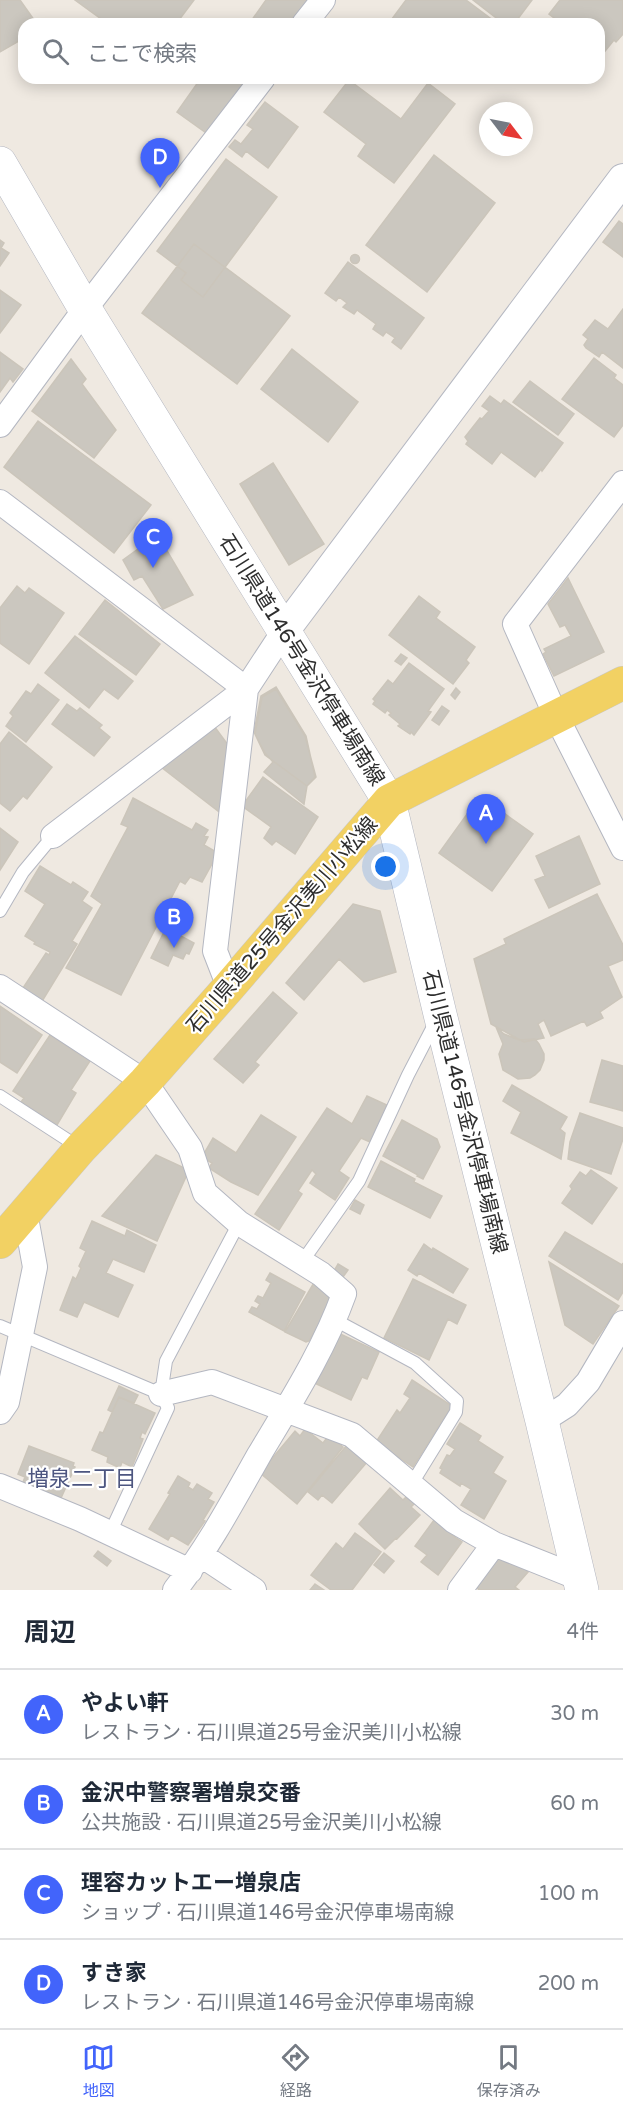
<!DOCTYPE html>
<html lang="ja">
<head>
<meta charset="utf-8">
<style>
	body { margin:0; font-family:"Varela Round","Noto Sans JP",sans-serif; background:#f2f2f3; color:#1f2937 }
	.compass { position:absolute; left:479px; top:102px; width:54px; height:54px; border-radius:50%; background:#fff; box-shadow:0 3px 15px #0003; rotate:122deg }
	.you { position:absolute; left:386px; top:867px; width:21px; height:21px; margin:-15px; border:4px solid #fff; border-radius:50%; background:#1a73e8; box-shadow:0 0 0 9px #1a73e833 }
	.badge { display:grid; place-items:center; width:39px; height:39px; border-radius:50%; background:#4264fb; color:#fff; font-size:20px; font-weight:700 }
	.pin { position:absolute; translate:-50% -50px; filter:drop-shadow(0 2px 3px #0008) }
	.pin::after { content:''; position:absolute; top:32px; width:21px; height:18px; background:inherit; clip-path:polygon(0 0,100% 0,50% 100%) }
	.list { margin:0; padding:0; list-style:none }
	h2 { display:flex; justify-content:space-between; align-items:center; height:78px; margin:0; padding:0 24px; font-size:26px }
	h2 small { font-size:20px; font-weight:400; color:#747a83 }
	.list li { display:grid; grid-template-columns:39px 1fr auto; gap:18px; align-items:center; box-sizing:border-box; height:90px; padding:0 24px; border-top:2px solid #e0e1e3 }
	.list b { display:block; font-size:22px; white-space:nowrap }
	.list p { margin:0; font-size:20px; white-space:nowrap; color:#747a83 }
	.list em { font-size:20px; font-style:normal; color:#747a83 }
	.icon { flex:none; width:33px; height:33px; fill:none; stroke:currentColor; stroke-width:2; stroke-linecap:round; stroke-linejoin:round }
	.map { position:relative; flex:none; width:623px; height:1590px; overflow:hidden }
	.search { position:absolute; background:#fff; box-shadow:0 3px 15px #0003; left:18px; right:18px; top:18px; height:66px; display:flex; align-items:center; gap:15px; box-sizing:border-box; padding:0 21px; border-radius:18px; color:#747a83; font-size:22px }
	.sheet { height:438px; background:#fff }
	nav { display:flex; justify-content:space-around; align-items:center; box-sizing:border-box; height:84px; border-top:2px solid #e0e1e3; background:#fff; font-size:16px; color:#747a83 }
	nav a { display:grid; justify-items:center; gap:3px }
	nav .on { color:#4264fb }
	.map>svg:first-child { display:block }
</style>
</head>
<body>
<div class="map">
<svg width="623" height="1590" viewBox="0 0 623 1590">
	<rect width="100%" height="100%" fill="#efe9e1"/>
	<path fill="#cbc7bf" stroke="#cbc5ba" stroke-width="1.5" d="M 0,0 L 20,0 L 37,24 L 24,24 L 24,38 L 0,52 Z
		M 75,0 L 194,0 L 176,24 L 108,24 Z
		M 266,0 L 309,0 L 291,24 L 249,24 Z
		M 406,0 L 466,0 L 498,24 L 390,24 L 389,23 Z
		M 473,0 L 532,0 L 514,24 L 504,24 Z
		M 560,0 L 623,0 L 623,34 L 616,42 L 614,40 L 602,55 L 599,52 L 599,24 L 562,24 L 549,14 Z
		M 201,78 L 251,78 L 209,135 L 177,112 Z
		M 349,80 L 401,119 L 428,83 L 455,104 L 394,183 L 358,156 L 366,144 L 324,112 Z
		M 265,102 L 298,127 L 268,168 L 246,151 L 242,157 L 229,147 L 235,140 L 241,144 L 253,129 L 247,125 Z
		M 434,155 L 495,203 L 427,292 L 366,245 Z
		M 226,159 L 277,197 L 203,297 L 181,280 L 186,273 L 157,251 Z
		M 619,221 L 623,224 L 623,257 L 603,242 Z
		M 0,240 L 4,243 L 1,248 L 9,253 L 0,266 Z
		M 194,244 L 290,316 L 237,384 L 142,313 Z
		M350.5 259a4.5 4.5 0 1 1 9 0a4.5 4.5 0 1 1-9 0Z
		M 348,262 L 424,318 L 401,349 L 392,342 L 395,338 L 386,332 L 383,336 L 373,329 L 376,324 L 357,310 L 354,314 L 343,307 L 347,303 L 339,297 L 336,301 L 325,293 Z
		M 0,290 L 21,305 L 0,333 Z
		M 623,309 L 623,368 L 602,352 L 599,357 L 586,348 L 584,345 L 588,339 L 583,335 L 595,320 L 608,329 Z
		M 292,349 L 358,402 L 328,442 L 261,389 Z
		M 0,352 L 23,369 L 13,382 L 10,378 L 0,392 Z
		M 594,358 L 616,375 L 614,378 L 623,385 L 623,425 L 614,437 L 562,399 Z
		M 71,359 L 86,379 L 82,384 L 116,430 L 94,458 L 32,411 Z
		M 530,381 L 574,414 L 558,435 L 513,402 Z
		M 490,396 L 501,404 L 504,400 L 563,443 L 542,471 L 541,469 L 535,477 L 501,452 L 492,464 L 466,444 L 468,441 L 465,437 L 480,418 L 482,419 L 489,411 L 482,406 Z
		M 38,421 L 151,505 L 114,553 L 4,467 Z
		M 273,463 L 324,544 L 289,565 L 240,484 Z
		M 149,541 L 163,544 L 193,595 L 163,609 L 142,576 L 134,580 L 123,560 Z
		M 568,578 L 604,652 L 554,676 L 543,654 L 546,652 L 544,649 L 571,636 L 565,625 L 560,627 L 548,604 Z
		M 17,586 L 25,593 L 29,588 L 64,613 L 29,664 L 0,643 L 0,608 Z
		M 419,596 L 440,612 L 436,618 L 475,647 L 466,660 L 469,663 L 453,684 L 389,635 Z
		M 105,600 L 160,644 L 136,675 L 79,634 Z
		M 75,636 L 133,681 L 118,699 L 104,689 L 89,708 L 45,673 Z
		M 401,654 L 407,658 L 401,665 L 395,661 Z
		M 409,663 L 444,689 L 428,711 L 431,712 L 414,735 L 411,732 L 410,734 L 398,726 L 400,724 L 389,715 L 391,713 L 387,710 L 385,713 L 373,704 L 375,701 L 373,699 L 388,680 L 393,684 Z
		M 38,684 L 59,700 L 26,742 L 6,726 L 13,716 L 10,713 L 26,691 L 31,694 Z
		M 276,687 L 306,736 L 315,777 L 307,786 L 265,755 L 254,732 L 261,696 Z
		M 456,688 L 460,692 L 455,699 L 451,695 Z
		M 276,689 L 305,736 L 316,777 L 307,786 L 304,804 L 264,772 L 273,762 L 265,753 L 255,734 L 262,697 Z
		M 67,704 L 77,711 L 80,708 L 102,725 L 99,728 L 110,737 L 94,756 L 52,724 Z
		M 442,706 L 449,711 L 439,725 L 432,720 Z
		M 214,726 L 231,749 L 222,814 L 161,767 Z
		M 9,732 L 52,767 L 27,799 L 23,796 L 10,811 L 0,803 L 0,744 Z
		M 263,777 L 318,817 L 295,854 L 276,841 L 272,845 L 264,838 L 271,827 L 242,806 Z
		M 263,777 L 318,817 L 295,854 L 276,841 L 272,845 L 264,838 L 271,827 L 242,806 Z
		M 480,796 L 533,834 L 492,891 L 439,853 Z
		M 133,798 L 192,830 L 196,823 L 208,830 L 204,836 L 208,837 L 204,845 L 218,853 L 202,882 L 190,877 L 185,884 L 180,881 L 121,995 L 66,968 L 102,904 L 91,896 L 128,827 L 121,824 Z
		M 0,828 L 18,842 L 0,870 Z
		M 579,836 L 600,884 L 549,908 L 535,880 L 545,876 L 536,856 Z
		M 579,836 L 600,884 L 549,908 L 535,880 L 545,876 L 536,856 Z
		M 40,866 L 71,885 L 73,882 L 88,892 L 82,901 L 92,908 L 72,941 L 77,944 L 41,1003 L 21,991 L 46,953 L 49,955 L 50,952 L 34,944 L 35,942 L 25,936 L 45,904 L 25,891 Z
		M 597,894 L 623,945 L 623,960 L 608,966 L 622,997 L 600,1012 L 603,1018 L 587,1026 L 584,1021 L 551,1036 L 544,1020 L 538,1024 L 544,1038 L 524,1042 L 491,1024 L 474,959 L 506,944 L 504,939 Z
		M 353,904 L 380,911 L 396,972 L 364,982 L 339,959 L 304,1000 L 286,983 Z
		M 166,928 L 194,943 L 189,954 L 186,953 L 183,959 L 173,955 L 168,966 L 151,958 Z
		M 273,992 L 297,1013 L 255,1062 L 259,1065 L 243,1083 L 214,1059 Z
		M 0,1006 L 42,1035 L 17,1073 L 0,1062 Z
		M 496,1027 L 504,1034 L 519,1040 L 535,1039 L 539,1044 L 544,1054 L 544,1060 L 540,1070 L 535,1075 L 530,1078 L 518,1079 L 503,1070 L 499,1054 L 503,1044 Z
		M 50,1035 L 90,1061 L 71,1090 L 76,1093 L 57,1125 L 21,1102 L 24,1098 L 13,1091 Z
		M 602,1060 L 623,1066 L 623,1111 L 590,1102 Z
		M 512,1085 L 567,1117 L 560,1129 L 565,1133 L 561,1159 L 511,1133 L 521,1112 L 503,1101 Z
		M 367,1096 L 387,1105 L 370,1142 L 361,1138 L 339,1171 L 349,1178 L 335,1200 L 310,1183 L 316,1174 L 312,1170 L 298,1191 L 302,1194 L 279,1230 L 255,1214 L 327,1108 L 352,1124 Z
		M 580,1113 L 623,1128 L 623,1139 L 611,1174 L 568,1159 L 570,1142 Z
		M 261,1115 L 296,1137 L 258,1195 L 231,1182 L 209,1168 L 212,1163 L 202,1157 L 213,1138 L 236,1153 Z
		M 402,1120 L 437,1139 L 440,1147 L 423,1179 L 417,1176 L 418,1175 L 383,1156 Z
		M 156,1155 L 189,1170 L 157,1241 L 102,1216 Z
		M 381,1161 L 415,1179 L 414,1182 L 442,1196 L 430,1218 L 368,1187 Z
		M 591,1170 L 617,1188 L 592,1224 L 562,1203 L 572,1189 L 570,1186 L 580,1172 L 586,1176 Z
		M 355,1200 L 364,1205 L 360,1214 L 350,1209 Z
		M 92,1221 L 125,1236 L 127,1230 L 156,1245 L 144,1272 L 113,1259 L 106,1273 L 133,1285 L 118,1317 L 84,1302 L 77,1317 L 60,1310 L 73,1277 L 76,1279 L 81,1268 L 79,1266 L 86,1251 L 80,1248 Z
		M 565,1232 L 622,1265 L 623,1263 L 623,1292 L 618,1300 L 549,1256 Z
		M 424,1244 L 432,1250 L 433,1248 L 468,1269 L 453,1293 L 419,1273 L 417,1276 L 408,1270 Z
		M 549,1262 L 619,1306 L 593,1344 L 565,1325 Z
		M 338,1264 L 348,1270 L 343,1277 L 334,1271 Z
		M 270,1273 L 305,1292 L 284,1331 L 249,1312 L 252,1307 L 257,1309 L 260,1304 L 255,1301 L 258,1296 L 263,1298 L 271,1283 L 266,1280 Z
		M 413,1279 L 466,1305 L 457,1324 L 448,1319 L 429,1360 L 384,1338 Z
		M 315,1281 L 334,1298 L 309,1341 L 306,1342 L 285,1332 Z
		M 336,1332 L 379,1352 L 367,1379 L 362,1377 L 351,1400 L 312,1382 Z
		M 412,1380 L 452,1406 L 413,1467 L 376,1442 L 397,1410 L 400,1413 L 410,1398 L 404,1394 Z
		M 119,1386 L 138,1395 L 134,1403 L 119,1397 L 112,1412 L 108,1410 Z
		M 119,1397 L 155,1413 L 145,1434 L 142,1432 L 140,1438 L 143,1439 L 132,1467 L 122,1462 L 120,1468 L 107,1462 L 108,1457 L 92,1450 L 100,1432 L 103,1433 Z
		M 460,1423 L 481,1436 L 478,1441 L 503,1457 L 493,1473 L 506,1481 L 484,1519 L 461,1505 L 471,1489 L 461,1483 L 460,1486 L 440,1473 L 442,1469 L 440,1468 L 447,1455 L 450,1456 L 455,1449 L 447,1444 Z
		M 305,1429 L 323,1443 L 329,1435 L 343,1447 L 297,1504 L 260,1473 L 295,1431 L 300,1436 Z
		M 347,1445 L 367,1462 L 332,1503 L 322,1495 L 318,1500 L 308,1492 Z
		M 29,1446 L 74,1463 L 73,1466 L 75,1467 L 61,1498 L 23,1482 L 25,1477 L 18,1474 Z
		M 178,1476 L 190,1483 L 188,1487 L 193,1490 L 197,1484 L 212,1493 L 208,1499 L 214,1502 L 203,1520 L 205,1521 L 188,1545 L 171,1535 L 168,1540 L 149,1529 L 170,1494 L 168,1493 Z
		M 390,1488 L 403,1500 L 406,1497 L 414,1504 L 411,1507 L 420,1515 L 397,1539 L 396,1538 L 385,1549 L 359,1524 Z
		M 437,1516 L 456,1530 L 452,1535 L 462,1542 L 438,1575 L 421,1562 L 427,1555 L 415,1546 Z
		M 355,1533 L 381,1552 L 352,1590 L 331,1590 L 311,1575 L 336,1543 L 343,1549 Z
		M 98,1551 L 111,1561 L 107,1566 L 94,1556 Z
		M 384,1553 L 394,1561 L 384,1573 L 374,1565 Z
		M 500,1554 L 516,1561 L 528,1572 L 515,1587 L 519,1590 L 479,1590 L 476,1586 Z
		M 315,1584 L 324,1590 L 310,1590 Z"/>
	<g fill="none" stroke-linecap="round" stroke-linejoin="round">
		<defs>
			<path id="service" d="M 0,911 L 23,872 L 53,836
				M 0,1096 L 80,1148
				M 302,1262 L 359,1181 L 408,1075 L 435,1023
				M 335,1320 L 415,1363 L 457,1401 L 456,1412 L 411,1485
				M 0,1326 L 161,1394
				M 110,1533 L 168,1408 L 161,1394 L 166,1361 L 239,1223"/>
			<path id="minor" d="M 304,24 L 323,0
				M 0,425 L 85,309 L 263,78
				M 623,483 L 515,624 L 556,716 L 623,848
				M 0,502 L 246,689
				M 53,836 L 246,689 L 284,631
				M 0,987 L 145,1082 L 190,1148 L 205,1193 L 239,1223 L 321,1274 L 344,1294 C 324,1350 290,1403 259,1455 C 233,1501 208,1548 175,1590
				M 229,987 L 215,951 L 246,689
				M 161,1394 L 212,1382 L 352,1435 L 454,1521 L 494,1544
				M 0,1412 L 7,1402 L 35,1267 L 25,1212
				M 542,1421 L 567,1405 L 588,1382 L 623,1323
				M 0,1486 L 80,1519 L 190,1571
				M 201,1555 L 254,1590
				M 460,1590 L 494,1544 L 579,1578"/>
			<path id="tertiary" d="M 284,631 L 623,179"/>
			<path id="secondary" d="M 0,163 L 85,309 L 389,801 L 440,1014 L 542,1421 L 582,1590"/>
			<path id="primary" d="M 0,1242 L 81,1148 L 145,1082 L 229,987 L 389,801 L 623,683"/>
		</defs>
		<use href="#service" stroke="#b4b7c1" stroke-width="14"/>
		<use href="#minor" stroke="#b4b7c1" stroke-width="26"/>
		<use href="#tertiary" stroke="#b4b7c1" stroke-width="32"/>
		<use href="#secondary" stroke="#b4b7c1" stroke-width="34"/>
		<use href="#primary" stroke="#c9c9c9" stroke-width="34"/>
		<use href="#service" stroke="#fff" stroke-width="12"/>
		<use href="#minor" stroke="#fff" stroke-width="24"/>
		<use href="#tertiary" stroke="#fff" stroke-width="30"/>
		<use href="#secondary" stroke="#fff" stroke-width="33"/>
		<use href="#primary" stroke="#f2d163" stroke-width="33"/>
	</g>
	<g text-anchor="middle" stroke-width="4.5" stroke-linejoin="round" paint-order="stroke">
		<g font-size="21" fill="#2e2e2e" stroke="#fff">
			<text transform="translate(302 660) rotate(58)" y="7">石川県道146号金沢停車場南線</text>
			<text transform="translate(282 925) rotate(-49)" y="7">石川県道25号金沢美川小松線</text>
			<text transform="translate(465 1112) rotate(76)" y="7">石川県道146号金沢停車場南線</text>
		</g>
		<g font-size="22" fill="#4d5680" stroke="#fff">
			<text x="82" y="1486">増泉二丁目</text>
		</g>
	</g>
</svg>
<svg class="compass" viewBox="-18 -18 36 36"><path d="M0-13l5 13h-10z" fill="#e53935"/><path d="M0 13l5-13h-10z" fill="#747a83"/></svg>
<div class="you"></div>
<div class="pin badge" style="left:486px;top:844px">A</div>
<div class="pin badge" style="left:174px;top:948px">B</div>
<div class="pin badge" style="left:153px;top:568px">C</div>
<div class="pin badge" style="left:160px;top:188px">D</div>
<div class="search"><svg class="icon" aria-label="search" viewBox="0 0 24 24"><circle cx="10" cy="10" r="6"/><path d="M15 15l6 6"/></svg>ここで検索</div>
</div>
<section class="sheet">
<h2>周辺<small>4件</small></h2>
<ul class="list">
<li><span class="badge">A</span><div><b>やよい軒</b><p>レストラン · 石川県道25号金沢美川小松線</p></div><em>30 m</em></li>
<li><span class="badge">B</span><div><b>金沢中警察署増泉交番</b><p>公共施設 · 石川県道25号金沢美川小松線</p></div><em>60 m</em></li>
<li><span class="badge">C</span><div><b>理容カットエー増泉店</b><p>ショップ · 石川県道146号金沢停車場南線</p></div><em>100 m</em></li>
<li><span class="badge">D</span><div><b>すき家</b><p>レストラン · 石川県道146号金沢停車場南線</p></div><em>200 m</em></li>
</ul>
</section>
<nav>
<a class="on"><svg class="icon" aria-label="map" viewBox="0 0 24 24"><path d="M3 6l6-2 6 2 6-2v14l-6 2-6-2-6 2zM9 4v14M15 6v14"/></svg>地図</a>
<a><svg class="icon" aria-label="directions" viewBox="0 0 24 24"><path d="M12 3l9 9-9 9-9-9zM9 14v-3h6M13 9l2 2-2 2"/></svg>経路</a>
<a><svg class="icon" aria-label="saved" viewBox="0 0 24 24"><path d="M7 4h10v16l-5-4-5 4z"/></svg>保存済み</a>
</nav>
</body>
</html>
